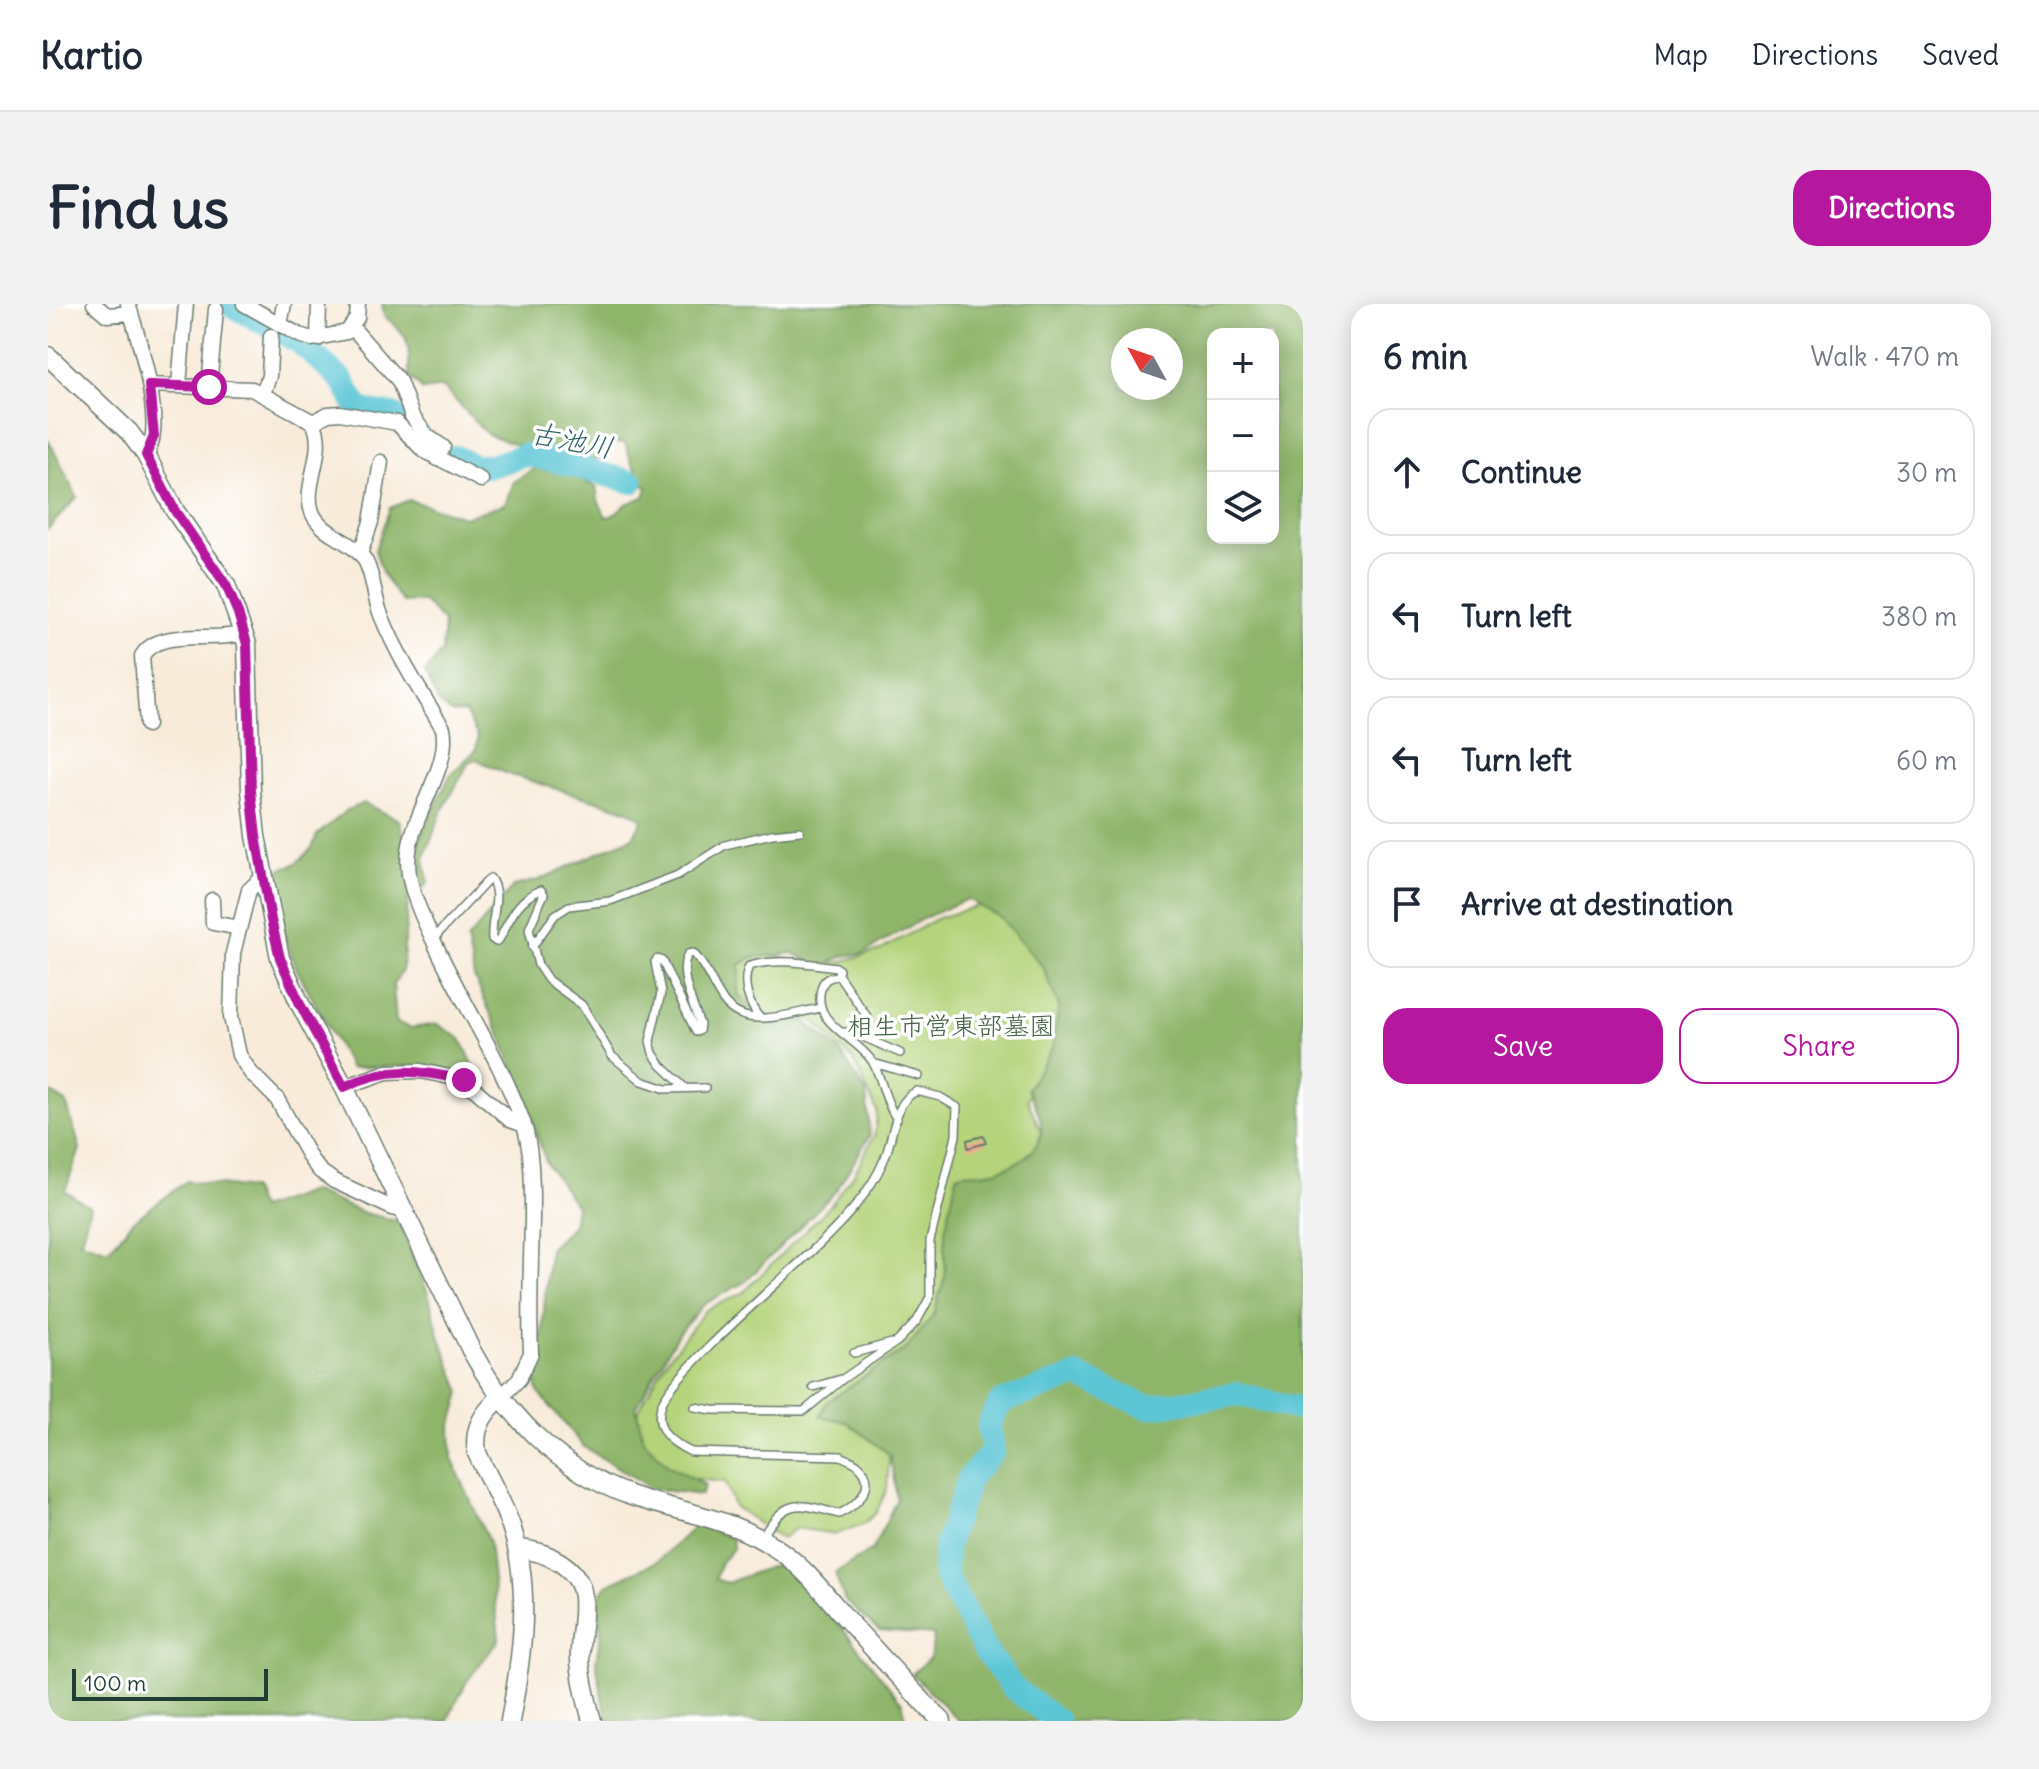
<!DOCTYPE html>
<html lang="en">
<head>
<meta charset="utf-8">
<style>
	body { margin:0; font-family:Delius,"Klee One",sans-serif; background:#f2f2f3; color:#1f2937 }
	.controls { position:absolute; right:24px; top:24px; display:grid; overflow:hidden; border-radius:16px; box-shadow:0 4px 20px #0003 }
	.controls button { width:72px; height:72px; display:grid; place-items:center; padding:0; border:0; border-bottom:2px solid #e0e1e3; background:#fff; color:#1f2937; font:40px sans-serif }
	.compass { position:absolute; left:1063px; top:24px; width:72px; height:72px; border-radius:50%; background:#fff; box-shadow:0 4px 20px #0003; rotate:310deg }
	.scale { position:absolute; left:24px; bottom:20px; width:196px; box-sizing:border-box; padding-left:8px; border:4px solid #1f3d34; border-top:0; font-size:22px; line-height:28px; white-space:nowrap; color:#1f3d34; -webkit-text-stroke:6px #fff; paint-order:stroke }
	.stop { position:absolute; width:24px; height:24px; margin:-18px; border:6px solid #b5179e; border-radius:50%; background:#fff }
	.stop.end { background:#b5179e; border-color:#fff; box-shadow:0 2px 8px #0008 }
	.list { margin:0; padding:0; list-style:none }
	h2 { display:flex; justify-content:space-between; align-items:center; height:104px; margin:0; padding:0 32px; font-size:34px }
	h2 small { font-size:26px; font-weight:400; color:#747a83 }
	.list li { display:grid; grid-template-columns:52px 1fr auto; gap:24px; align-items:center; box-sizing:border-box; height:128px; margin:0 16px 16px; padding:0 16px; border:2px solid #e0e1e3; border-radius:24px }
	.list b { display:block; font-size:30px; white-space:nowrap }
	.list em { font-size:26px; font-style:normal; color:#747a83 }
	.actions { display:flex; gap:16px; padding:24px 32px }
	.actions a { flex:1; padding:18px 0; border:2px solid #b5179e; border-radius:24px; text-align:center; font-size:28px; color:#b5179e }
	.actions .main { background:#b5179e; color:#fff }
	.icon { flex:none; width:44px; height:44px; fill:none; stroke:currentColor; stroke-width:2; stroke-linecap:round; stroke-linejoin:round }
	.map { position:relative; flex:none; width:1255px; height:1417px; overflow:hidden; border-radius:24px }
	header { display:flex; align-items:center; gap:48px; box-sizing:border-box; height:112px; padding:0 40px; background:#fff; border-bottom:2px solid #e0e1e3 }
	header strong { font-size:38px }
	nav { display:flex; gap:44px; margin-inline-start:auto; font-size:28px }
	.intro { display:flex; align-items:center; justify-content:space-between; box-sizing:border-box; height:192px; padding:0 48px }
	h1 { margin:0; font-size:56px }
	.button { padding:20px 36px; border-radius:24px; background:#b5179e; color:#fff; font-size:28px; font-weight:700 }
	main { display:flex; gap:48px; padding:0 48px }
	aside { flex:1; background:#fff; border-radius:24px; box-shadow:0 4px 20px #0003 }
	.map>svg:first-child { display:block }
</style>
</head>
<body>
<header>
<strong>Kartio</strong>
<nav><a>Map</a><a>Directions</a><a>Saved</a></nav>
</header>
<div class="intro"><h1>Find us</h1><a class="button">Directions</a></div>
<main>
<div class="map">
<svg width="1255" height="1417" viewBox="0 0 1255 1417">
	<rect width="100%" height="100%" fill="#fff"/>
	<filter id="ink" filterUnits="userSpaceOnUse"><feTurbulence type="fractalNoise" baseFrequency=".0125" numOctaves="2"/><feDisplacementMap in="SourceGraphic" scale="16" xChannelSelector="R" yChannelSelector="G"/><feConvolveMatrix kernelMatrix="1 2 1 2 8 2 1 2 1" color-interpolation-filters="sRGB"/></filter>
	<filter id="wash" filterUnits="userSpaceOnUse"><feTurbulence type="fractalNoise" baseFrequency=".006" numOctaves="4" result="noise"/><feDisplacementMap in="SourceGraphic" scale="32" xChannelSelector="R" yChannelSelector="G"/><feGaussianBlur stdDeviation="1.8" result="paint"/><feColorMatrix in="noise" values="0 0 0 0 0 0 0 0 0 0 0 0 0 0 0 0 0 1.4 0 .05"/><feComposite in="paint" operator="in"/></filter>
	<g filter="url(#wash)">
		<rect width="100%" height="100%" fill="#f8ebda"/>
		<path fill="#b4d37a" stroke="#6a8857" stroke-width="2" d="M 940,599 C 963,620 1019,676 1015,709 C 1013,730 990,775 979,795 L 996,835 L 898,995 L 842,1141 L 839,1185 L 828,1209 L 815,1220 L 788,1230 L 748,1224 L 733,1235 L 686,1202 L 677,1178 L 630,1173 L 587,1131 L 585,1116 L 617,1058 L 658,1006 L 695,989 L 782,902 L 805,872 L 827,830 L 829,807 L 806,757 L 765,716 L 701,723 L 623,708 L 702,645 L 744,656 L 789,659 L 833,646 L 890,614 Z"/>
		<path fill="#8fb56a" stroke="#57794f" stroke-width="2" fill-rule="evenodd" d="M 334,0 L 1255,0 L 1255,1417 L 911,1417 L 864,1370 L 883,1353 L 886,1331 L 831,1327 L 797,1297 L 787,1269 L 825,1245 L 849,1195 L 842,1151 L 799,1118 L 772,1112 L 779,1098 L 859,1044 L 886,1010 L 897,972 L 897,927 L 909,871 C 919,867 924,869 934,869 C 962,867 1001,847 992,814 C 990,804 983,794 979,785 L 1004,745 L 1011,702 L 995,663 L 953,614 L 919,595 L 876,614 L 816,649 L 795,652 L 774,663 L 745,649 L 702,654 L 692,661 L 690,691 L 716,711 L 756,717 L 791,746 L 818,788 L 822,831 L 788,887 L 697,978 L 656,1000 L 629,1031 L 588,1103 L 595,1135 L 620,1161 L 657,1181 L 653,1191 L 605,1185 L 536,1143 L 491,1089 L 484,1069 L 494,1029 L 501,945 L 525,921 L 528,902 L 499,860 L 455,737 L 426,673 L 419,636 L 466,582 L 491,576 L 585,533 L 595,515 L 579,506 L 457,469 L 428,455 L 421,458 L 393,509 L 376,555 L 380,579 L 360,597 L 354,667 L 345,680 L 348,718 L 363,724 L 389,720 L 413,735 L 430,771 L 422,778 L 363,762 L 302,764 L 247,662 L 233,622 L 229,567 L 249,559 L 264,544 L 269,531 L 299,506 L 316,499 L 351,516 L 356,533 L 370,538 L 402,471 L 428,446 L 430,433 L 417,408 L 404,409 L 390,398 L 377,369 L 394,347 L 396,318 L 375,297 L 354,298 L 335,271 L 327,246 L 342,204 L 361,196 L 416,213 L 457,200 L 466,178 L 487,164 L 526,171 L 548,183 L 550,196 L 558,213 L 564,212 L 578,200 L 596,193 L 599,184 L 584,159 L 577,139 L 567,138 L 547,156 L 472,142 L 439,130 L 395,83 L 375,86 L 361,72 C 361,39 363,32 336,12 ZM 1165,30 L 1225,30 L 1225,234 L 1165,234 ZM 1075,36 L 1123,36 L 1123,84 L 1075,84 Z
			M 0,135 L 29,193 L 0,225 Z
			M 0,787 L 18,798 L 32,845 L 17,887 L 42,903 L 33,937 L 60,946 L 85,917 L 139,877 L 203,885 L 212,905 L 263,887 L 316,909 L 350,917 L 380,989 L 391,1031 L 413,1088 L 403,1123 L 404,1155 L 441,1238 L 451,1336 L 419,1377 L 399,1417 L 0,1417 Z
			M 648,1221 L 684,1234 L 685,1245 L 673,1258 L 667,1275 L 679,1279 L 724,1262 L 739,1261 L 769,1293 L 854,1399 L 859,1417 L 561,1417 L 555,1397 L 548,1357 L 553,1329 L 550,1294 L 559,1281 L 610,1257 Z"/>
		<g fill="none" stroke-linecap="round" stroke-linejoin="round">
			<path stroke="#5bc6d5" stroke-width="24" d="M 181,0 L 251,38 L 294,76 L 310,104 L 325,109 L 345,111 L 371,133
				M 407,153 L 427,162 L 443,162 L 477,151 L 501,155 L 584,178
				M 1009,1417 L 965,1384 L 936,1345 L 897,1271 L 898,1241 L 921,1174 L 945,1147 L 941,1120 L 953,1098 L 1029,1072 L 1100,1103 L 1190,1090 L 1255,1106"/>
		</g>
		<g id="blocks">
			<path fill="#f1a690" d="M 936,832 L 938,839 L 920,844 L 919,836 Z"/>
		</g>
	</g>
	<g filter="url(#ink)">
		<use href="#blocks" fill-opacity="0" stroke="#6b7a6e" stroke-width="2"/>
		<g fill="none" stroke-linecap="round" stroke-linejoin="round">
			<defs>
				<path id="service" d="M 386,634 L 442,574 C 455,592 442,614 444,635 L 448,638 L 451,636 C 462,615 469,595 493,586 L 496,590 L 481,625 L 490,661 L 500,676 L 534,701 L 564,752 L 594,777 L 618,785 L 657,784
					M 484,643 L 507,611 L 521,602 L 562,597 L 630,571 L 677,541 L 724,530 L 752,527
					M 712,714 C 701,701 693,679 701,662 C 729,654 760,659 788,663 L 791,666 L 789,672
					M 820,714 L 791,672 C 782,672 775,675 773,685 C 764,720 807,732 824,757 C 835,775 836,798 849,815
					M 796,728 L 808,730 L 852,749
					M 825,759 L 871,772
					M 637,784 L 613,761 L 605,749 L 602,737 L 613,689 L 607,658 L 609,655 L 614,657 L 648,728 L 651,727 L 652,721 C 646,702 629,668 640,650 L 645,649 C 659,662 664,682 676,698 C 698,727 743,709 773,704
					M 806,1049 L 844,1039
					M 765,1083 L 793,1075
					M 647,1103 L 665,1106 L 756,1107 L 796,1074 L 850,1037 L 869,1017 L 882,993 L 882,937 L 908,832 L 909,803 L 892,793 L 869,787 C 845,797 846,834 836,856 C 821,891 793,920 765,946 C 737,973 621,1072 613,1102 C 606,1127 624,1139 643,1148 L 793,1152 C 798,1155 806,1157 810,1161 C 832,1180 808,1202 791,1210 C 749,1199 739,1193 714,1233"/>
				<path id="minor" d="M 46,0 L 59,11 L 83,9
					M 80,0 C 90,32 119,122 98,151
					M 196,0 L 251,31 L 264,35 L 299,28 L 309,14 L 310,0
					M 232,21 L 236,0
					M 304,23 L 351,77 L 364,112 L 379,132 L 395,143 L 389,155
					M 270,35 L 271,0
					M 101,81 L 204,85 L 265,118 C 280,147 254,181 264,208 C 273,231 307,237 318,258 C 326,274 326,294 333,311 C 349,351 372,387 395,424 C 404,470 353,518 361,570 C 365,595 378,621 389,644 C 416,702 453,757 475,818 C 485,848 484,883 484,915 C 483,960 481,1004 483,1049 L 471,1075 L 453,1093
					M 131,81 L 138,0
					M 161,83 L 168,5
					M 215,90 L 221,72 L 223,32
					M 265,118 L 280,110 L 292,109 L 349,119 L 375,146 L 433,176
					M 312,250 L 323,218 L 333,158
					M 99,421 L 94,352 C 110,323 167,339 196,329
					M 215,573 L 201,586 L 185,649 L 183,713 L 191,751 L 203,769 L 229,795 L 263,856 L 272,867 L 286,877 L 344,904 L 356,906
					M 164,596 L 165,619 L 191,624
					M 296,783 L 339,768 L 373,767 L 416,776 L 462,816 L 476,821"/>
				<path id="tertiary" d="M 0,52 L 81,128 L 98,151 L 127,207 L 178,281 L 199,340 L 203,487 L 208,532 L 232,654 L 252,700 L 296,783 L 423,1046 C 458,1110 511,1166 581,1191 C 634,1209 689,1215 735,1249 C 757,1265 776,1289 794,1310 C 827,1346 859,1383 894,1417
					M 453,1093 C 435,1109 425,1124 429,1149 C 440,1173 454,1197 463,1222 C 484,1285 474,1353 462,1417
					M 469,1245 C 496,1246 532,1262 535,1293 C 537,1313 531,1335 532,1355 C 533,1377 539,1397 544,1417"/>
			</defs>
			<use href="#service" stroke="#6b7a6e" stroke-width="10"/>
			<use href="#minor" stroke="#6b7a6e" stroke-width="17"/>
			<use href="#tertiary" stroke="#6b7a6e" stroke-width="21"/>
			<use href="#service" stroke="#fff" stroke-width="7"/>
			<use href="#minor" stroke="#fff" stroke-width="14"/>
			<use href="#tertiary" stroke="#fff" stroke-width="18"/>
		</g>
	</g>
	<g fill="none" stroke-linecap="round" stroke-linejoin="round" filter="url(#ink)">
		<path stroke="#b5179e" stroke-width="10" d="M 161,83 L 101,81 L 106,132 L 98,151 L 127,207 L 178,281 L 190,309 L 199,340 L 203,487 L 208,532 L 223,616 L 232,654 L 252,700 L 296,783 C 340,762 370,766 416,776"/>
	</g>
	<g text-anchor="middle" stroke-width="7" stroke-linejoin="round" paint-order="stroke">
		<g font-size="26" fill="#446246" stroke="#fff">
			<text x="903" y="731">相生市営東部墓園</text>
		</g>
		<g font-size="28" font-style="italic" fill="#316664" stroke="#fff">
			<text transform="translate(524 136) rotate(11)" y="10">古池川</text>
		</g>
	</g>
</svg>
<div class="controls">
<button>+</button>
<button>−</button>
<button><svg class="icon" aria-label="layers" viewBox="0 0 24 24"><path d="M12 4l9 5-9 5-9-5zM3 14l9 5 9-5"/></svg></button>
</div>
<svg class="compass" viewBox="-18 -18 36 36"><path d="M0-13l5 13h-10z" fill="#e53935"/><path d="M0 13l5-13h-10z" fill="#747a83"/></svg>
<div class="scale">100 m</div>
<div class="stop" style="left:161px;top:83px"></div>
<div class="stop end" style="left:416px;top:776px"></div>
</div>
<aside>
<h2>6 min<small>Walk · 470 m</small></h2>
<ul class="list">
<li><svg class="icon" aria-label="ahead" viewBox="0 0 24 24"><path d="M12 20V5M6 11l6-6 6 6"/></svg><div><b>Continue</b></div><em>30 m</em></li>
<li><svg class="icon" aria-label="left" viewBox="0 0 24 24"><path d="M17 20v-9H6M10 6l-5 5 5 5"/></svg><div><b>Turn left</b></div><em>380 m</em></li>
<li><svg class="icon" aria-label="left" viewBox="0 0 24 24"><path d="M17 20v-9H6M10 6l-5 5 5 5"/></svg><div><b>Turn left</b></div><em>60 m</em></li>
<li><svg class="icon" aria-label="arrive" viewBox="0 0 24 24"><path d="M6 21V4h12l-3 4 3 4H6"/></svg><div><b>Arrive at destination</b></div></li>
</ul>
<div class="actions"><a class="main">Save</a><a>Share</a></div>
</aside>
</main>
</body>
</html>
